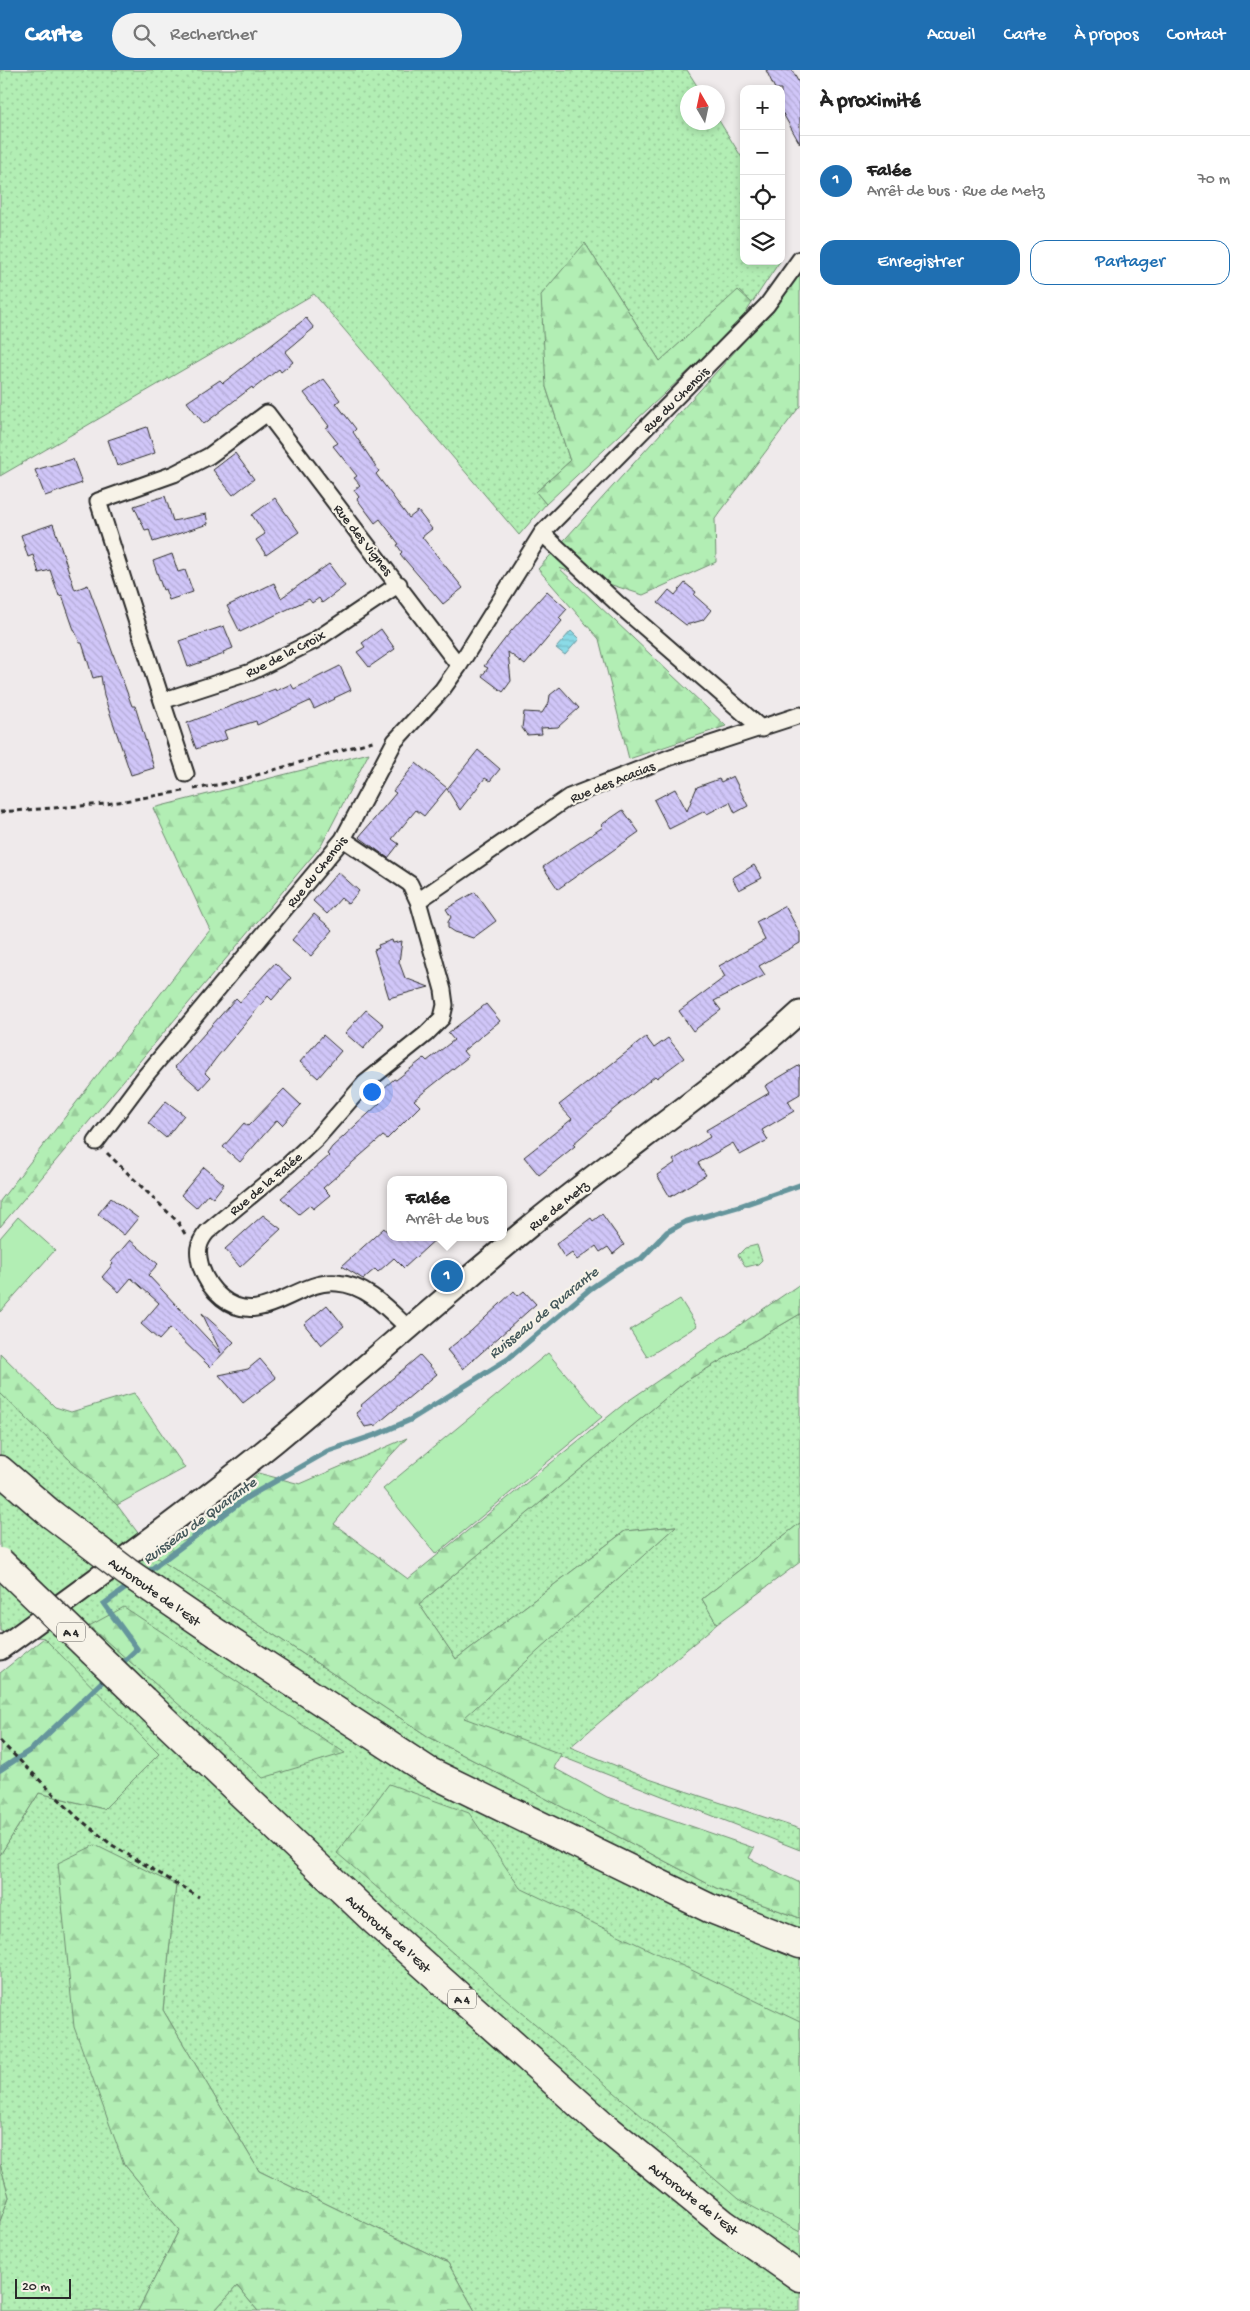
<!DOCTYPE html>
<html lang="fr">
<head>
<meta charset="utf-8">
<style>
	body { margin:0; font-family:"Gochi Hand",sans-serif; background:#f2f2f2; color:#222 }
	.controls { position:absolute; right:15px; top:15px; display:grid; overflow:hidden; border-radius:10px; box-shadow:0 2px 8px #0003 }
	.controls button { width:45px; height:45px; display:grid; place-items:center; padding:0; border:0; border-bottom:1px solid #e0e0e0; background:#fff; color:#222; font:25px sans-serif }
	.compass { position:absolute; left:680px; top:15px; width:45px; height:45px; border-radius:50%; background:#fff; box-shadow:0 2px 8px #0003; rotate:351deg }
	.scale { position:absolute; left:15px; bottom:12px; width:56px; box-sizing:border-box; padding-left:5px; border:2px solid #2b2b2b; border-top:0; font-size:14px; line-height:18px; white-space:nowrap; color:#2b2b2b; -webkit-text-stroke:4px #f7f3e8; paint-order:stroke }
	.you { position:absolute; left:371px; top:1021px; width:18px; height:18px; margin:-12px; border:4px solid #fff; border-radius:50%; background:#1a73e8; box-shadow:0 0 0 8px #1a73e833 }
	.badge { display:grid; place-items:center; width:32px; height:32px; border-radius:50%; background:#1f6fb2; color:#fff; font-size:16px; font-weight:700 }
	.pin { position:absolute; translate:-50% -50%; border:2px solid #fff; box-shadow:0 1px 5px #0006 }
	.popup { position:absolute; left:387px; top:1106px; width:120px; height:65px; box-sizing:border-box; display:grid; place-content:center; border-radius:10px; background:#fff; filter:drop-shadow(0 1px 4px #0005); font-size:16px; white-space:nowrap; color:#767676 }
	.popup b { font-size:19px; color:#222 }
	.popup::after { content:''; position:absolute; left:50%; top:100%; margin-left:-10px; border:10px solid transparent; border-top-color:#fff }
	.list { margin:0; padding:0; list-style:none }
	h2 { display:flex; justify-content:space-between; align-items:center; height:65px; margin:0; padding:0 20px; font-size:21px }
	h2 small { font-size:16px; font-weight:400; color:#767676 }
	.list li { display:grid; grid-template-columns:32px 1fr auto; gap:15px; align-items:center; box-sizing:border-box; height:90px; padding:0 20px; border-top:1px solid #e0e0e0 }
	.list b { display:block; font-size:19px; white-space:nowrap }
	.list p { margin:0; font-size:16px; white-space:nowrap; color:#767676 }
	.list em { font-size:16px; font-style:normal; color:#767676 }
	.actions { display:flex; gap:10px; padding:15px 20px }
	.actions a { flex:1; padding:11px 0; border:1px solid #1f6fb2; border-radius:15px; text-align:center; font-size:18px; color:#1f6fb2 }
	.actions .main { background:#1f6fb2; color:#fff }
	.icon { flex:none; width:28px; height:28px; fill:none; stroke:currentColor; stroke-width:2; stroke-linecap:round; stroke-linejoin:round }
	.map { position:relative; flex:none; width:800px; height:2241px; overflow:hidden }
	header { display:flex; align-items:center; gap:30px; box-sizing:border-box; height:70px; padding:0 25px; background:#1f6fb2; color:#fff }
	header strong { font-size:24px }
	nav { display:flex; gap:28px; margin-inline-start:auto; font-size:18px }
	.search { width:350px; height:45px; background:#f2f2f2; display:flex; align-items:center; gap:12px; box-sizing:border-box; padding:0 18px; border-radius:28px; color:#767676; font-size:19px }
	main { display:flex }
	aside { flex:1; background:#fff }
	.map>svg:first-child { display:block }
</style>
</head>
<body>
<header>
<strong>Carte</strong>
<div class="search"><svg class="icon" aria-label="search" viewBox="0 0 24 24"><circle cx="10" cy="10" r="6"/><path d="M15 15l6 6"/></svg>Rechercher</div>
<nav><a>Accueil</a><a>Carte</a><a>À propos</a><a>Contact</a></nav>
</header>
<main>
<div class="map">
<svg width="800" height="2241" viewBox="0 0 800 2241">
	<defs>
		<pattern id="grass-dots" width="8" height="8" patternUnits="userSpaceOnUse" patternTransform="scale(1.25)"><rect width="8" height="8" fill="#b2eeb4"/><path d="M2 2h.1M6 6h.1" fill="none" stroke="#99cc9b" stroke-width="1.8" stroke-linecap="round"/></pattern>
		<pattern id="forest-firs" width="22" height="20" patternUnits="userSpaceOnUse" patternTransform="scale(1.25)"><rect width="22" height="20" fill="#b2eeb4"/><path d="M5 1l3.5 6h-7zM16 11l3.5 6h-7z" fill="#99cc9b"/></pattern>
		<pattern id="water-rules" width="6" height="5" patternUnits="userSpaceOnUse" patternTransform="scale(1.25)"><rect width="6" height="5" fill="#8bdbe7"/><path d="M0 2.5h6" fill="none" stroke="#78bcc6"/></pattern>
		<pattern id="building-back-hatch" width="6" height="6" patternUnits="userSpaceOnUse" patternTransform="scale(1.25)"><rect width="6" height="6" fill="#d0c6f8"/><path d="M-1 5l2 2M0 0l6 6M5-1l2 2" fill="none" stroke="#b3aad5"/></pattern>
	</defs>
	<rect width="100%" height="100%" fill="#efeaeb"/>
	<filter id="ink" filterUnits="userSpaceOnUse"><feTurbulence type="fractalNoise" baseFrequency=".02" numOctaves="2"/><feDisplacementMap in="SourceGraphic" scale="10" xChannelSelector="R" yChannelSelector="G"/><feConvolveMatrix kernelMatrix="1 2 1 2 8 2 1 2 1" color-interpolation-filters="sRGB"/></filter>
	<g filter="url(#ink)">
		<path fill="url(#grass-dots)" stroke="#6e8c70" d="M 0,0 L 687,0 L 701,22 L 688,22 L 688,52 L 718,52 L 718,49 L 744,91 L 744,191 L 780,191 L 752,233 L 738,221 L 660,291 L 585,173 L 546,317 L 570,391 L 536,422 L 546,434 L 519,465 L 314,224 L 0,406 Z
			M 757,1175 L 762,1190 L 758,1194 L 746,1197 L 738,1185 L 745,1178 Z
			M 800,1244 L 800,1453 L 702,1529 L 717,1554 L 570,1677 L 649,1709 L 800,1759 L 800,1780 L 463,1648 L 676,1456 L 625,1461 L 456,1589 L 419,1534 L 686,1311 Z
			M 0,1323 L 117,1435 L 156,1487 L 429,1667 L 716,1818 L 800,1848 L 800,2241 L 475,2241 L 448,2193 L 259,2101 L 163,1940 L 176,1815 L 124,2094 L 179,2160 L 138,2241 L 0,2241 L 0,2151 L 9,2127 L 0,2094 L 0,1785 L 39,1723 L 104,1739 L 44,1568 L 0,1561 Z
			M 237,2216 L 258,2241 L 214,2241 Z"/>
		<path fill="url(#forest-firs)" stroke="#6e8c70" d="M 585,173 L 660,291 L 738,220 L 752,233 L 738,255 L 546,434 L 536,422 L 570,391 L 546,317 L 541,225 Z
			M 800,203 L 800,336 L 715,449 L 716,492 L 643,525 L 559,498 L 726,656 L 629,689 L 599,569 L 538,499 L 757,257 Z
			M 369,683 L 321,776 L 0,1157 L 0,1131 L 210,860 L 153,738 Z
			M 800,1214 L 800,1244 L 686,1311 L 419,1534 L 456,1589 L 625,1461 L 676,1456 L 464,1648 L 561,1684 L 554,1698 L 607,1727 L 754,1778 L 749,1788 L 800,1813 L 800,1848 L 716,1818 L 429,1667 L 156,1487 L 258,1403 L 300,1414 L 407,1368 L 378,1399 L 334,1454 L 408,1509 L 625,1333 Z
			M 0,1283 L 55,1337 L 71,1342 L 134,1323 L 185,1398 L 117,1435 L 0,1323 Z
			M 800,1453 L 800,1492 L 717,1554 L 702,1529 Z
			M 124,1537 L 345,1683 L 263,1708 L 89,1556 Z
			M 44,1568 L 159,1684 L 104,1739 L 39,1723 L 0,1785 L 0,1603 Z
			M 389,1714 L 469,1743 L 520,1818 L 800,1952 L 800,2162 L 738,2129 L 337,1783 Z
			M 95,1775 L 176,1815 L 163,1940 L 259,2101 L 448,2193 L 475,2241 L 258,2241 L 237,2216 L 214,2241 L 138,2241 L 179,2160 L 124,2094 L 74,1957 L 58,1793 Z
			M 0,2094 L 9,2127 L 0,2151 Z"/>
		<path fill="#b2eeb4" stroke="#6e8c70" d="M 18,1147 L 55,1180 L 0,1242 L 0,1168 Z
			M 680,1229 L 697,1256 L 647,1287 L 630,1260 Z
			M 548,1283 L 602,1347 L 436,1484 L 383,1419 Z"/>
		<path fill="url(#water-rules)" stroke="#65959c" d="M 571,561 L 579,569 L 565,585 L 556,578 Z"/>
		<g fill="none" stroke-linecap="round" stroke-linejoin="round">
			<path stroke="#65959c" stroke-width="5.5" d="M 145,1504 L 246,1428 L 328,1381 L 378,1364 L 410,1350 L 508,1289 L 590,1219 L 622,1197 L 641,1189 L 667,1162 L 685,1152 L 740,1136 L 800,1115
				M 118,1597 L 137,1579 L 104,1534 L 131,1514
				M 0,1700 L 32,1679 L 107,1607"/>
		</g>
		<path fill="url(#building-back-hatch)" stroke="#2b2b2b" d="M 766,0 L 792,0 L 800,15 L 800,74 L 781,40 L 781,19 L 775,19 Z
			M 306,248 L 314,258 L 285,282 L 293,292 L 281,302 L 279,299 L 253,319 L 252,317 L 204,354 L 187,332 L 220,310 L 223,313 Z
			M 324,309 L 340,330 L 336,333 L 356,359 L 353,362 L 379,401 L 376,404 L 409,448 L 418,441 L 432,459 L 422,467 L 463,518 L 443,534 L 400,484 L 402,482 L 397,475 L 399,474 L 380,449 L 375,453 L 357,429 L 359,427 L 354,420 L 360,415 L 354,408 L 357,406 L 333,376 L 338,373 L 326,358 L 329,356 L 304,323 Z
			M 147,357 L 155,383 L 117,396 L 108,370 Z
			M 235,383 L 254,409 L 233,425 L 213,400 Z
			M 73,389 L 82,413 L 45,426 L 35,400 Z
			M 165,426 L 173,451 L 206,444 L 208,454 L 153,472 L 149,459 L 145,460 L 134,436 Z
			M 275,428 L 299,462 L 266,485 L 256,470 L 265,464 L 252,445 Z
			M 53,454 L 75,520 L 88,515 L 132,636 L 135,636 L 154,698 L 131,705 L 104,626 L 101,606 L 93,608 L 82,573 L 80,573 L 73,557 L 62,525 L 59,526 L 50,500 L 39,503 L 33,485 L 28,487 L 21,465 Z
			M 172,484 L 178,502 L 185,500 L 193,522 L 169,530 L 165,519 L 163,520 L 153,491 Z
			M 329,494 L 345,516 L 322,533 L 319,528 L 312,533 L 309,529 L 240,562 L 227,536 L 274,513 L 281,528 Z
			M 685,513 L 696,522 L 694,525 L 711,540 L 703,550 L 686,555 L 658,533 L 669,520 L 675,525 Z
			M 547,521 L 567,539 L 559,548 L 562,551 L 525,595 L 508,582 L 511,611 L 503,622 L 482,606 L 488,598 L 484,596 L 511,561 Z
			M 224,556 L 233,578 L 223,582 L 224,584 L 188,597 L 179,571 Z
			M 381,559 L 395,579 L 369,597 L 357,582 L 365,577 L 362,573 Z
			M 340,596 L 351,620 L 334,628 L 335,629 L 314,639 L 310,631 L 257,655 L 256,651 L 224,661 L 227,669 L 196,679 L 187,653 L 275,619 L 276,621 L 291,614 L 294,619 Z
			M 560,617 L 579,638 L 558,657 L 541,658 L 542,664 L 527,665 L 522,658 L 524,642 L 542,643 L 549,632 L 550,625 Z
			M 478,680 L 500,699 L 490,711 L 485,708 L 460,740 L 447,719 Z
			M 416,693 L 447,718 L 424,746 L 416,740 L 392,769 L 399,774 L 388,788 L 359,767 L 396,723 L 393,721 Z
			M 733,706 L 748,736 L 735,743 L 730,732 L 707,744 L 705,741 L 669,759 L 654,730 L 675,719 L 687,741 L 697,717 L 719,709 L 721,712 Z
			M 623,740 L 639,762 L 558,819 L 543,797 L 603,757 L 601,755 Z
			M 754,795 L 762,808 L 739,820 L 732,808 Z
			M 338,802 L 359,821 L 348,834 L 341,828 L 327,844 L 313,831 Z
			M 475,822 L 496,851 L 473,868 L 454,862 L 448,858 L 448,852 L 451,847 L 446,839 Z
			M 785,836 L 800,863 L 800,873 L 759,896 L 765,905 L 714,931 L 721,940 L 693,961 L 679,941 L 725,907 L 719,896 L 765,870 L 756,852 Z
			M 314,844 L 333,860 L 311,886 L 292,870 Z
			M 392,870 L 393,873 L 402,871 L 399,892 L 405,908 L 429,917 L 389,928 L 374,880 L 379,878 L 378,875 Z
			M 275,893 L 291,908 L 272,930 L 268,926 L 217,987 L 205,1003 L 210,1008 L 200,1019 L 175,997 L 236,928 L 240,932 Z
			M 486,934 L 500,951 L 463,981 L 468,987 L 414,1030 L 420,1036 L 387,1069 L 383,1066 L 323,1118 L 330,1125 L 313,1139 L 310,1135 L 299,1144 L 281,1128 L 329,1086 L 327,1084 L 332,1077 L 380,1033 L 374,1027 L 394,1009 L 396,1010 L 424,988 L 427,991 L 454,970 L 448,963 Z
			M 366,940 L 384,955 L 363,979 L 345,963 Z
			M 323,965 L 341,981 L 318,1008 L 300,992 Z
			M 646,967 L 654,978 L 668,968 L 684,988 L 657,1008 L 655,1006 L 609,1043 L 573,1074 L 575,1076 L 539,1105 L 524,1087 L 572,1049 L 559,1035 Z
			M 800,995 L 800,1024 L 788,1031 L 794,1041 L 762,1060 L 768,1070 L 740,1085 L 733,1073 L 698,1093 L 706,1105 L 670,1127 L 657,1105 L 675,1093 L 673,1090 L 710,1067 L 706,1060 L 769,1023 L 765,1016 Z
			M 284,1019 L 301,1035 L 282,1055 L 277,1050 L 240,1092 L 223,1077 L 244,1053 L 248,1056 Z
			M 166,1031 L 184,1045 L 166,1068 L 148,1053 Z
			M 204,1097 L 224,1114 L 213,1128 L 208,1124 L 196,1138 L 181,1125 Z
			M 111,1128 L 138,1148 L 124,1165 L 98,1144 Z
			M 602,1144 L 624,1175 L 613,1184 L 608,1177 L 600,1182 L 596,1176 L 577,1190 L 572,1183 L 565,1188 L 556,1174 L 591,1148 L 593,1151 Z
			M 263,1145 L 281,1159 L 240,1197 L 225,1179 Z
			M 384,1158 L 391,1167 L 438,1167 L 404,1198 L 394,1188 L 378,1202 L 375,1199 L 363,1209 L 342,1196 Z
			M 130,1170 L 158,1194 L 148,1205 L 221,1283 L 202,1243 L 234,1272 L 210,1297 L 170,1258 L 159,1270 L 141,1254 L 159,1233 L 131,1208 L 119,1222 L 102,1207 L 113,1194 L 111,1192 Z
			M 514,1221 L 518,1226 L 524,1221 L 536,1234 L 463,1299 L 447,1280 L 471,1261 Z
			M 327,1235 L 344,1256 L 321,1275 L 304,1254 Z
			M 420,1285 L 437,1304 L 376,1355 L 365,1357 L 356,1343 L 362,1338 L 360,1336 Z
			M 260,1289 L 276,1308 L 243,1333 L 219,1305 L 248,1299 Z"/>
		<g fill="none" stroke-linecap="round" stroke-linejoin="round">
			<defs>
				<path id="street" d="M 542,463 L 767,235 L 800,189
					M 162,631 L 98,431 L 174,404 L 209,386 L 267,343 L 459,596
					M 186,704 L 162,631 L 251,602 L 314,571 L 399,514
					M 343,769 L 410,814 L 418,831 L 443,920 L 445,935 L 442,948 L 426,964 L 365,1013 L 317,1068 L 288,1095 L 207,1162 C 197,1174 197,1182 201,1197 C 205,1209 212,1220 222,1228 C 261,1260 296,1209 337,1213 C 367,1215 388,1239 409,1259
					M 418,831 L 569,727 L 671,687 L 800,645
					M 96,1072 L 146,1005 L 343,769 L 395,671 L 442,620 L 459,596 L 542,463 L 618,534 L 762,659"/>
				<path id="secondary" d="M 0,1579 C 93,1512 186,1444 275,1372 C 361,1301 444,1227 530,1156 C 619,1083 715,1020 800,942"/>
				<path id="highway" d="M 0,1400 L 51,1444
					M 218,1564 L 428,1701 L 709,1838 L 800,1874
					M 143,1630 L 376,1852 L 605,2057 L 724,2154 L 800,2207"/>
			</defs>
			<use href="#street" stroke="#2b2b2b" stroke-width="19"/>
			<use href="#secondary" stroke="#2b2b2b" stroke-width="25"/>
			<use href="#highway" stroke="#2b2b2b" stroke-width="31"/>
			<path stroke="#2b2b2b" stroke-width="3" stroke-dasharray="5 4" stroke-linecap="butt" d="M 194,719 L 233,712 L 376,670
				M 0,742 L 106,734 L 183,721
				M 107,1083 L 178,1152 L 185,1164
				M 0,1671 L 77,1747 L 112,1775 L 199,1827"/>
			<use href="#street" stroke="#f7f3e8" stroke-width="15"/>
			<use href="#secondary" stroke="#f7f3e8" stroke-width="21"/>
			<use href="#highway" stroke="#f7f3e8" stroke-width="28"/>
			<defs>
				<path id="highway-bridge" d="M 51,1444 L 127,1502 L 218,1564
					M 0,1492 L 143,1630"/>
			</defs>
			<use href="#highway-bridge" stroke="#2b2b2b" stroke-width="31" stroke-linecap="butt"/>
			<use href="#highway-bridge" stroke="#f7f3e8" stroke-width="28"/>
		</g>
	</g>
	<g text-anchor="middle" stroke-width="4.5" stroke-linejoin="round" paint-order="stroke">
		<g fill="#f7f3e8" stroke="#686764" stroke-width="1">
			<rect x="57" y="1552.5" width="28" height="19" rx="4"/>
			<rect x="448" y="1919.5" width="28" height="19" rx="4"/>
		</g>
		<g font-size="12" font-weight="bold" fill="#2b2b2b">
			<text x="71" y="1566">A 4</text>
			<text x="462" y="1933">A 4</text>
		</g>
		<g font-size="14" fill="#2b2b2b" stroke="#f7f3e8">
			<text transform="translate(675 329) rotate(-45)" y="5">Rue du Chenois</text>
			<text transform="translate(364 469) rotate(52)" y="5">Rue des Vignes</text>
			<text transform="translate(285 583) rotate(-27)" y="5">Rue de la Croix</text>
			<text transform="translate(612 711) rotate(-22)" y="5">Rue des Acacias</text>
			<text transform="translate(316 801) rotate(-51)" y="5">Rue du Chenois</text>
			<text transform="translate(265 1113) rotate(-40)" y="5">Rue de la Falée</text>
			<text transform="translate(558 1135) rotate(-38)" y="5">Rue de Metz</text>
			<text transform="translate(155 1521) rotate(35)" y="5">Autoroute de l’Est</text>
			<text transform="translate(389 1863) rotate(42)" y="5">Autoroute de l’Est</text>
			<text transform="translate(694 2128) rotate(38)" y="5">Autoroute de l’Est</text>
		</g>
		<g font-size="15" font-style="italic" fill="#43575a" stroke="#f7f3e8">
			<text transform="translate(543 1242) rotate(-39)" y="5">Ruisseau de Quarante</text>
			<text transform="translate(199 1450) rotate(-36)" y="5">Ruisseau de Quarante</text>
		</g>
	</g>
</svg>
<div class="controls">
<button>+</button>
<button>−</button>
<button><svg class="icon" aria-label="locate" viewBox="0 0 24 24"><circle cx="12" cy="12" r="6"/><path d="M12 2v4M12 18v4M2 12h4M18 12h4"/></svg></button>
<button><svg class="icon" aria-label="layers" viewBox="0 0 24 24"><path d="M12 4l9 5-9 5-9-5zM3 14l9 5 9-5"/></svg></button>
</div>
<svg class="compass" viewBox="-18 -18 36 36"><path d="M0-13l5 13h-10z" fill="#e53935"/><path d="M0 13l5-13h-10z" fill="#767676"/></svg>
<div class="scale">20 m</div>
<div class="you"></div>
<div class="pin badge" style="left:447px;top:1206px">1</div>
<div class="popup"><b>Falée</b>Arrêt de bus</div>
</div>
<aside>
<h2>À proximité<small></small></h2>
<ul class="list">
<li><span class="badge">1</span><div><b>Falée</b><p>Arrêt de bus · Rue de Metz</p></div><em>70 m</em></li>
</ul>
<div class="actions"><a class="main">Enregistrer</a><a>Partager</a></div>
</aside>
</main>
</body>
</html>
